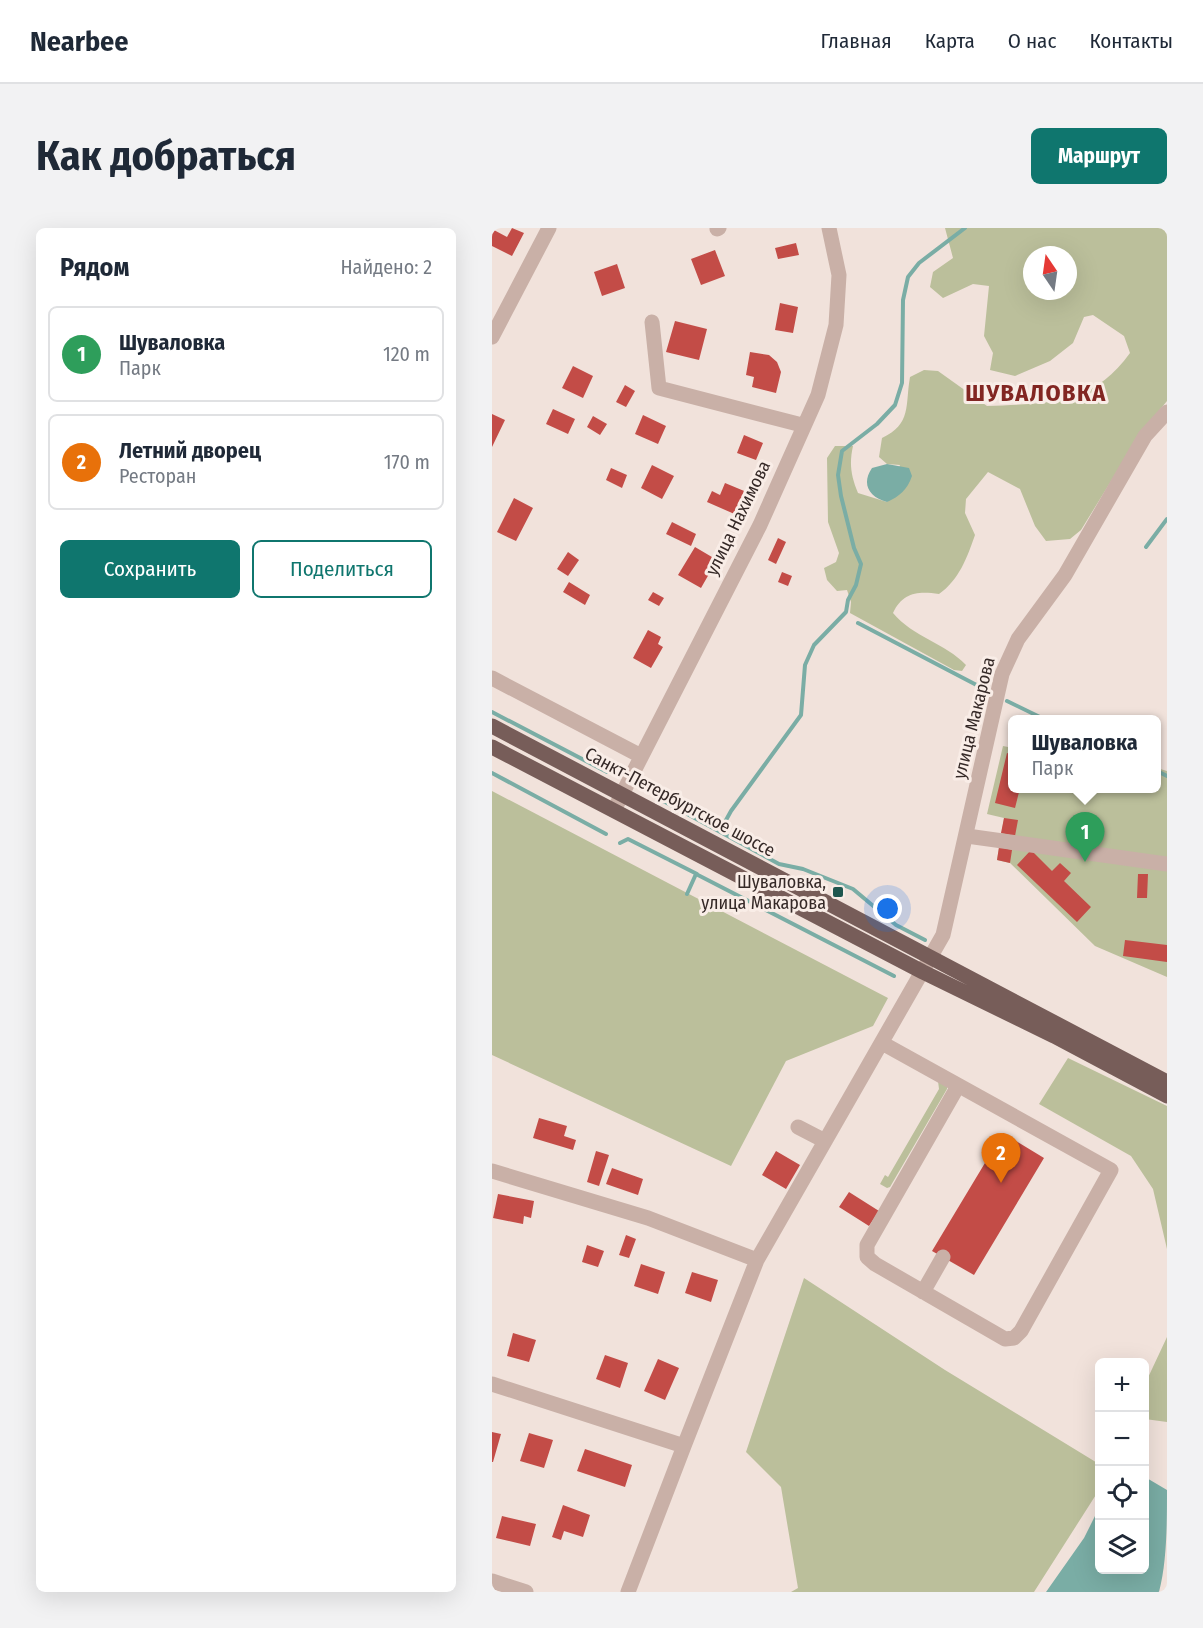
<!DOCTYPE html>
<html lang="ru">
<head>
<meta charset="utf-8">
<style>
	body { margin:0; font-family:"Fira Sans Condensed",sans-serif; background:#f2f2f3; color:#1f2937 }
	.controls { position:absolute; right:18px; bottom:18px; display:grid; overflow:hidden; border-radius:9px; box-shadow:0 6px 24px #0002 }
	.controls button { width:54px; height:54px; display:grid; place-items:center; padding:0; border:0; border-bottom:2px solid #e0e1e3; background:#fff; color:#1f2937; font:30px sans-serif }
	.compass { position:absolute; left:531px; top:18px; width:54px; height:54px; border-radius:50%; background:#fff; box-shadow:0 6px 24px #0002; rotate:347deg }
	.you { position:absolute; left:396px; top:681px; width:21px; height:21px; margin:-15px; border:4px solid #fff; border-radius:50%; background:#1a73e8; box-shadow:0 0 0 9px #1a73e833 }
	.badge { display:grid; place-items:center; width:39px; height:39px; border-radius:50%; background:#0f766e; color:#fff; font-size:20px; font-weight:700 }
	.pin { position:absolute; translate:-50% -50px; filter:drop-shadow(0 2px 3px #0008) }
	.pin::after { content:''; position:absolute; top:32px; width:21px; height:18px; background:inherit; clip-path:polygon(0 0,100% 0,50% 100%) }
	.popup { position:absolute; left:516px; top:487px; width:153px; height:78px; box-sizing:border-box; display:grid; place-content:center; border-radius:9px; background:#fff; filter:drop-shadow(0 2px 4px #0005); font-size:20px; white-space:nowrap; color:#747a83 }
	.popup b { font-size:22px; color:#1f2937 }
	.popup::after { content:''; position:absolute; left:50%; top:100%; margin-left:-12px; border:12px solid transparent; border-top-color:#fff }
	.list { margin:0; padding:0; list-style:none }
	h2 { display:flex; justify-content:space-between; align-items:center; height:78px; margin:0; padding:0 24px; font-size:26px }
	h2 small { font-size:20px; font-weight:400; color:#747a83 }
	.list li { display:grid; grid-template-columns:39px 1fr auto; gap:18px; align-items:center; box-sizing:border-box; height:96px; margin:0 12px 12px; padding:0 12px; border:2px solid #e0e1e3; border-radius:9px }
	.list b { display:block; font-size:22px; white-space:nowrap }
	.list p { margin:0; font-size:20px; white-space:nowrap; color:#747a83 }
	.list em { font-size:20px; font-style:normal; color:#747a83 }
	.actions { display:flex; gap:12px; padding:18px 24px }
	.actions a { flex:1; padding:14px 0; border:2px solid #0f766e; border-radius:9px; text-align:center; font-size:21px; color:#0f766e }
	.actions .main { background:#0f766e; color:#fff }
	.icon { flex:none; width:33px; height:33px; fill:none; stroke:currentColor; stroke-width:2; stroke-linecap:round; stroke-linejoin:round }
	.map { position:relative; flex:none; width:675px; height:1364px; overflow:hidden; border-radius:9px }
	header { display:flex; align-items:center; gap:36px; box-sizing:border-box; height:84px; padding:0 30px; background:#fff; border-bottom:2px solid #e0e1e3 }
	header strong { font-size:28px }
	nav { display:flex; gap:33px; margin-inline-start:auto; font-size:21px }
	.intro { display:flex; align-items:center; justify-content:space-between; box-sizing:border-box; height:144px; padding:0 36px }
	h1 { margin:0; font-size:42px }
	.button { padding:15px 27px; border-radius:9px; background:#0f766e; color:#fff; font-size:21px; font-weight:700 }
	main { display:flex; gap:36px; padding:0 36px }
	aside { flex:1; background:#fff; border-radius:9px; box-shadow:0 6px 24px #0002 }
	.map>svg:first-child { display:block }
</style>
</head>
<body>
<header>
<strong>Nearbee</strong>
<nav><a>Главная</a><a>Карта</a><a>О нас</a><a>Контакты</a></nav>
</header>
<div class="intro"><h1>Как добраться</h1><a class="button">Маршрут</a></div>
<main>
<aside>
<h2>Рядом<small>Найдено: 2</small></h2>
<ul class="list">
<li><span class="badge" style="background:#2e9e5b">1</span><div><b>Шуваловка</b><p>Парк</p></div><em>120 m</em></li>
<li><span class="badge" style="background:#e8710a">2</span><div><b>Летний дворец</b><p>Ресторан</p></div><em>170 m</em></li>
</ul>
<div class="actions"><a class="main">Сохранить</a><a>Поделиться</a></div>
</aside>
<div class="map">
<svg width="675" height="1364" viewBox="0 0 675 1364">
	<rect width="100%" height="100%" fill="#f1e2db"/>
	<path fill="#bbbf9b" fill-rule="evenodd" d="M 453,0 L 675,0 L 675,173 L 648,206 L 589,302 L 578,311 L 554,313 L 543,298 L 528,261 L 496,244 L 474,271 L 473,285 L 483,307 C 475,330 467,352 447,366 C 426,363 411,364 401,385 C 421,409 453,415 474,437 L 470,443 L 462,442 L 358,385 L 359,374 L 355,362 L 345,363 L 335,352 L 332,340 L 344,334 L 347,325 L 336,294 L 335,230 L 343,218 L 361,218 C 357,236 359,248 366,265 L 395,274 L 408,237 L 395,236 L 387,229 L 390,210 C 420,196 413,177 418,149 L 432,142 L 446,143 L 495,178 C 555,175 599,179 638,125 L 632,108 L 601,87 L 592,89 L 581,115 L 558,133 L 523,148 L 498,142 L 501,125 L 492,108 L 497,58 L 481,56 L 451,70 L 438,59 L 441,44 L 461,30 ZM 540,27 L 576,27 L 576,63 L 540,63 Z
		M 511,518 L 521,520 L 521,560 L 665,560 L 665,540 L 675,543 L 675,749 L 603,718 L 518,635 L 505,632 L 512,590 L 495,586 Z
		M 0,563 L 396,770 L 381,798 L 294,833 L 239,938 L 0,827 Z
		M 576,830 L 675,878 L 675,1021 L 661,961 L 639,928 L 547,876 Z
		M 446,853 L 455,858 L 455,861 L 398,959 L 395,960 L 388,956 L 393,947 L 396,949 L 447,861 Z
		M 312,1050 L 453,1142 L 607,1236 L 607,1262 L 542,1364 L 299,1364 L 306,1360 L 289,1259 L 254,1224 Z
		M 675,1109 L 675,1194 L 653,1191 L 653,1156 Z"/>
	<path fill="#7aada5" d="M 395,236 L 417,240 L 420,248 C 415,262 408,268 395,274 C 377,269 369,256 380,240 Z
		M 653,1249 L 675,1262 C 675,1295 675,1334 667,1364 L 554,1364 L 592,1310 L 607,1280 L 608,1342 L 652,1342 Z"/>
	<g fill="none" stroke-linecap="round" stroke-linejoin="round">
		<path stroke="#7aada5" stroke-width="4" d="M 654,319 L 675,291
			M 366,395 L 496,463
			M 515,473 L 554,492
			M 0,484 L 115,544 L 125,541
			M 665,543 L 675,548
			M 0,545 L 114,606
			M 152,556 L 162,564 L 164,569 L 287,636 L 311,641 L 361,661 L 404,697 L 433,712
			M 228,603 L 239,583 L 309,487 L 313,437 L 322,417 L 354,384 L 356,372 L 364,357 L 369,336 L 362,320 L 349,268 L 346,247 L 350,223 L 385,196 L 403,177 L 410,155 L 411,72 L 416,49 L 427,35 L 473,0
			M 128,615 L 136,611 L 205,646
			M 195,666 L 204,646 L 402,748"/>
	</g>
	<path fill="#c34c47" d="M 20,0 L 32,5 L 20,28 L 0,18 L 0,1 L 15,9 Z
		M 304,15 L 307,27 L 286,31 L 283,20 Z
		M 223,22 L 233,48 L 209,57 L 199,31 Z
		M 125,36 L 133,60 L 110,68 L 102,44 Z
		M 288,75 L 306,79 L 301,105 L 283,102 Z
		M 183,93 L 215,101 L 207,132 L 174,124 Z
		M 258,124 L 277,127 L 285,134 L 289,144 L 284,165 L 260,159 L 262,149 L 254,147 Z
		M 81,138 L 101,148 L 91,170 L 70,160 Z
		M 133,157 L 143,163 L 134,179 L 124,174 Z
		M 61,181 L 83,191 L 76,206 L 54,196 Z
		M 0,186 L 13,192 L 0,219 Z
		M 151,187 L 174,198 L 166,216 L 143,206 Z
		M 101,188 L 115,196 L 108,207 L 95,199 Z
		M 252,207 L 271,215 L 264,232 L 245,225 Z
		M 160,237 L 182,248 L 170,271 L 149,260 Z
		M 119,240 L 135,247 L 130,260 L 114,252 Z
		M 233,255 L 257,265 L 247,288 L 215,274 L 220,263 L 228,267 Z
		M 22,270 L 41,280 L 24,313 L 5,304 Z
		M 180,294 L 204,306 L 199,318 L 174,306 Z
		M 286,310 L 294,314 L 284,336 L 276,332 Z
		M 203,319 L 225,332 L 209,360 L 186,347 Z
		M 76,324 L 87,332 L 76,348 L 65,341 Z
		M 290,344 L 300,348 L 296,358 L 286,354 Z
		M 77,354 L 98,367 L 93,377 L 71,364 Z
		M 161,364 L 172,370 L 167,378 L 156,372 Z
		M 156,402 L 169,409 L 166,416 L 171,419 L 159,440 L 141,430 Z
		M 515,525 L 521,527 L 521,560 L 528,560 L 523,580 L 503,575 Z
		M 512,590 L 526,592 L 523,608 L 509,605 Z
		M 507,619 L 520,622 L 518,635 L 505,632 Z
		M 539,622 L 560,643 L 568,635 L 579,645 L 572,653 L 599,679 L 585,694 L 525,637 Z
		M 646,646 L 656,646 L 655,670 L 645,670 Z
		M 633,712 L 675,717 L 675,734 L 631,728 Z
		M 47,890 L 75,898 L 72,908 L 84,912 L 81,922 L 41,910 Z
		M 511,905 L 552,930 L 482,1047 L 440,1023 Z
		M 104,923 L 117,927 L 107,958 L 95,954 Z
		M 284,923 L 308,937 L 294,961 L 270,947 Z
		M 120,940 L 151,951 L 146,967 L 114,956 Z
		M 357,964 L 387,983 L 377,998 L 347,979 Z
		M 6,966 L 42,973 L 39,990 L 32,988 L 31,996 L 1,990 Z
		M 134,1007 L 144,1011 L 137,1030 L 127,1027 Z
		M 95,1017 L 112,1023 L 106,1039 L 90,1034 Z
		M 149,1036 L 173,1044 L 166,1066 L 142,1058 Z
		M 200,1044 L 226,1052 L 219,1074 L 193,1065 Z
		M 21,1105 L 44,1112 L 37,1134 L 15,1128 Z
		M 113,1127 L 136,1135 L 128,1160 L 104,1151 Z
		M 166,1131 L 187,1140 L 173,1172 L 152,1163 Z
		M 0,1204 L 9,1206 L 1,1234 L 0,1234 Z
		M 37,1205 L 61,1212 L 52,1240 L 28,1233 Z
		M 93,1221 L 140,1237 L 133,1259 L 85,1243 Z
		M 71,1277 L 98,1287 L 91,1309 L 72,1303 L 69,1312 L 60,1309 Z
		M 10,1288 L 44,1296 L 38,1318 L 4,1310 Z"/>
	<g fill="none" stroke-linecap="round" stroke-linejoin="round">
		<path stroke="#c9b0a7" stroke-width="15" d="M 225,1 L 227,0
			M 160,94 L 167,160 L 310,197
			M 0,109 L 57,0
			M 0,450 L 149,528
			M 122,582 L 268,297 L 326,167 L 344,97 L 347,47 L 337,0
			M 475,608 L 675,636
			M 390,815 L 619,942 L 529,1103 L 522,1110 L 513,1111 L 383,1036 L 375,1029 L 375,1017 L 466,858
			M 306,899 L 333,913
			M 0,943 L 156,990 L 265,1032
			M 431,1064 L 451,1029
			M 0,1156 L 192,1218 L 265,1032 L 451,707 L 510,446 L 526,411 L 573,347 L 653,208 L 675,184
			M 0,1353 L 34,1364
			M 136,1364 L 192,1218"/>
		<path stroke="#775d59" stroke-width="15" d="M 0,498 L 675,854
			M 0,519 L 431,744 L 562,808 L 675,868"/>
	</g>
	<rect fill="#1e564e" stroke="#f9ede7" stroke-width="2" x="340" y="658" width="12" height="12" rx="3"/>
	<g text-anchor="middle" stroke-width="6" stroke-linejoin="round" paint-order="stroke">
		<g font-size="18" fill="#352927" stroke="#f9ede7">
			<text transform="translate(246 290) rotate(-64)" y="6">улица Нахимова</text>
			<text transform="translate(482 490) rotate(-76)" y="6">улица Макарова</text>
			<text transform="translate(188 574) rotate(28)" y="6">Санкт-Петербургское шоссе</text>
		</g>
		<g font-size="18" fill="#352927" stroke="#f9ede7" text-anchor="end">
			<text x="334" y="660">Шуваловка,<tspan x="334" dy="21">улица Макарова</tspan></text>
		</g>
		<g font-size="24" font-weight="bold" letter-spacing="1.5" fill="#822622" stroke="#f9ede7">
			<text x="544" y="173">ШУВАЛОВКА</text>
		</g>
	</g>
</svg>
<div class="controls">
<button>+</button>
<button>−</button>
<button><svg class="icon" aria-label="locate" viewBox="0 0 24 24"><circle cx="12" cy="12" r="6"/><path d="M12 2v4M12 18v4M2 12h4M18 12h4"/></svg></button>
<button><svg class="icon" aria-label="layers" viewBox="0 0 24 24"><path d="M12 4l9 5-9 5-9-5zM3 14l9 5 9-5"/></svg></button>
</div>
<svg class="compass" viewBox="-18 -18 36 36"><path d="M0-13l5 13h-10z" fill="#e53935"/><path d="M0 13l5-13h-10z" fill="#747a83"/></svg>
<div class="you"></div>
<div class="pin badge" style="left:593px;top:634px;background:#2e9e5b">1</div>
<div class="popup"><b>Шуваловка</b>Парк</div>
<div class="pin badge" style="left:509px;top:955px;background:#e8710a">2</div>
</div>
</main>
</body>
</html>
